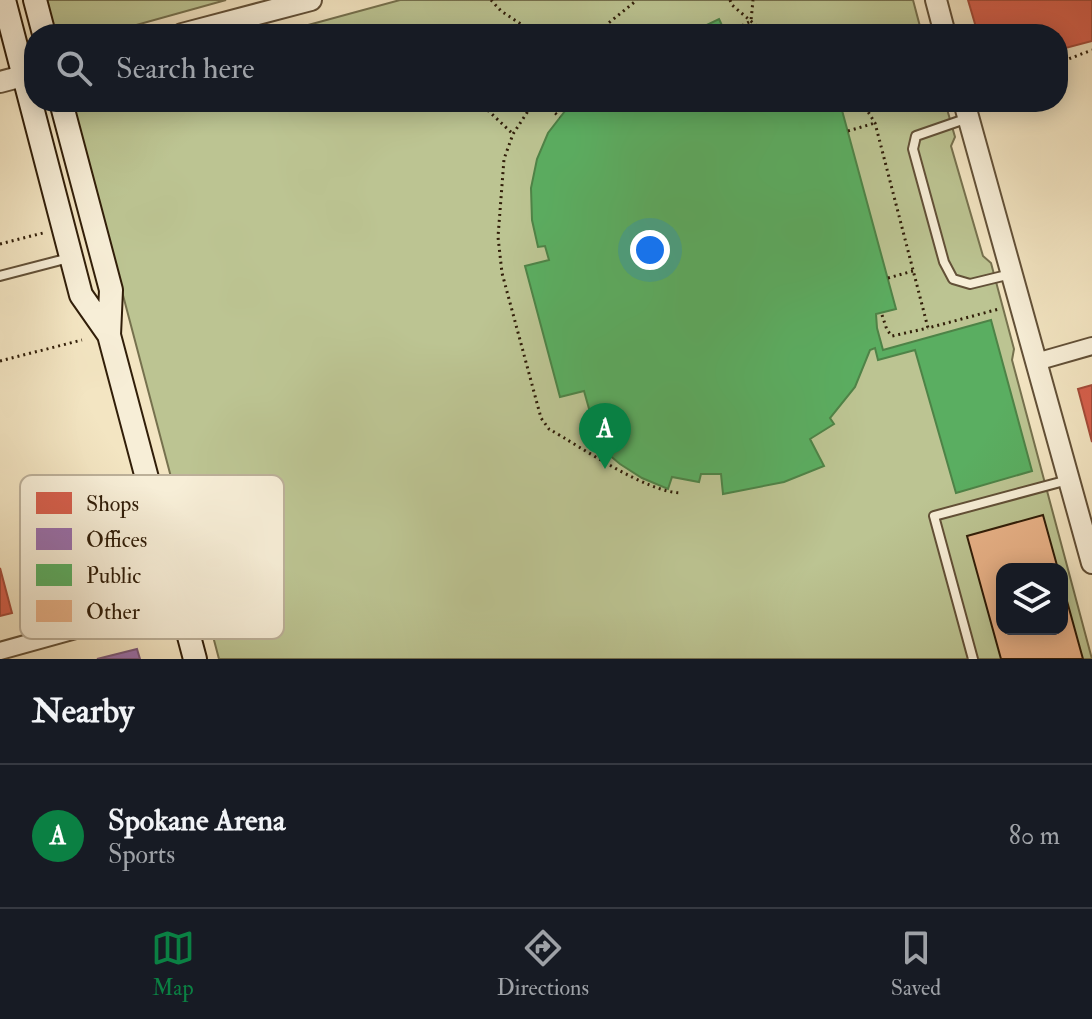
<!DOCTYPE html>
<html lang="en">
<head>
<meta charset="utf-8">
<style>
	body { margin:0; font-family:"IM FELL Double Pica",serif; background:#20242c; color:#f1f3f6 }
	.controls { position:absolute; right:24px; bottom:24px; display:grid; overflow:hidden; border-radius:16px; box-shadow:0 4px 20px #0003 }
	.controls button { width:72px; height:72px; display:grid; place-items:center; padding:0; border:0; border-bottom:2px solid #363941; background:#171b24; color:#f1f3f6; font:40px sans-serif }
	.you { position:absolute; left:650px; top:250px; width:28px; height:28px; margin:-20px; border:6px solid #fff; border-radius:50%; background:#1a73e8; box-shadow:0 0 0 12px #1a73e833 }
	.badge { display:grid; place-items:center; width:52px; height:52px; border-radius:50%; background:#0b8043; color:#fff; font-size:26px; font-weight:700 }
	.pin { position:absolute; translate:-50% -66px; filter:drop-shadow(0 2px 4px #0008) }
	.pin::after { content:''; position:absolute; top:42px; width:28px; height:24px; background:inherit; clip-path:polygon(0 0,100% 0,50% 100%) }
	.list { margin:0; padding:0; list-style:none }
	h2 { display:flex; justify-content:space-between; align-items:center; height:104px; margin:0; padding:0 32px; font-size:34px }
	h2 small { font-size:26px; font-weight:400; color:#9ea1a6 }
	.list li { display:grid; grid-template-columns:52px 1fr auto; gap:24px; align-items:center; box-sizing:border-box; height:144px; padding:0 32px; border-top:2px solid #363941 }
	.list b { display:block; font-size:30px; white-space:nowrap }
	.list p { margin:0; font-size:26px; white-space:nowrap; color:#9ea1a6 }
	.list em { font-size:26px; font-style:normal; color:#9ea1a6 }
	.icon { flex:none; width:44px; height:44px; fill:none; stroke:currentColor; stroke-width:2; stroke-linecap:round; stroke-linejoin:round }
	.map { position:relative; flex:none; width:1092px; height:659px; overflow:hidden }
	.search { position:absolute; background:#171b24; box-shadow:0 4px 20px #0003; left:24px; right:24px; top:24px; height:88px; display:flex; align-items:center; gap:20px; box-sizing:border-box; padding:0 28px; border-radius:32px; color:#9ea1a6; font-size:30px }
	.sheet { height:248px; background:#171b24 }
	nav { display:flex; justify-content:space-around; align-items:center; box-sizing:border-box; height:112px; border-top:2px solid #363941; background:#171b24; font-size:22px; color:#9ea1a6 }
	nav a { display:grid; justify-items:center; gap:4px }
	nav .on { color:#0b8043 }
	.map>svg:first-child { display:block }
</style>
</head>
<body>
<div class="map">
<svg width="1092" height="659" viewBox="0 0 1092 659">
	<rect width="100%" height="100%" fill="#f3e5c2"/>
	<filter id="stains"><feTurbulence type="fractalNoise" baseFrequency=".0025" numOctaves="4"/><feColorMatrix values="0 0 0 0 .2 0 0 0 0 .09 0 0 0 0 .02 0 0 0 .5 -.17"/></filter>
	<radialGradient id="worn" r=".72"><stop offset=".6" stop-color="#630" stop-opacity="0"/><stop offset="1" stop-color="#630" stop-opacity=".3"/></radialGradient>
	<path fill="#bcc492" stroke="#76714e" stroke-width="2" fill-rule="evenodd" d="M 43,0 L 226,0 L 104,34 L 53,34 Z
		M 400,0 L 913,0 L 922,34 L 275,34 Z
		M 72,102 L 945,102 L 955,137 L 951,146 L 983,256 L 991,263 L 1014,349 L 1012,360 L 1092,659 L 219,659 ZM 1002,569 L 1062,569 L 1062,629 L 1002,629 Z"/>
	<path fill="#d6604d" stroke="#a44c39" stroke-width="2" d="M 968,0 L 1092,0 L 1092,41 L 1058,50 L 1058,34 L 978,34 Z
		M 1092,385 L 1092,442 L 1078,389 Z
		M 0,568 L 12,613 L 0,616 Z"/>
	<path fill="#9970ab" stroke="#7a577a" stroke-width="2" d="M 137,649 L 140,659 L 97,659 Z"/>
	<path fill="#5aae61" stroke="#4e8347" stroke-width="2" d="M 719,19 L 726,34 L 687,34 L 688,34 Z
		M 572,102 L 803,102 L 812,111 L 840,103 L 896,309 L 876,314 L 877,328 L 883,350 L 991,320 L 1032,471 L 956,493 L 915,350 L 878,360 L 875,348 L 870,350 L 855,387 L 830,418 L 834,424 L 810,439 L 824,466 L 784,482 L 723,494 L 721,474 L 701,474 L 699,482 L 672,477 L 668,489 L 642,478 L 620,464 L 608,454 L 622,440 L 609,426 L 595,430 L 584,391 L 560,397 L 525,266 L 549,260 L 545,246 L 538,247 L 532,220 L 531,188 L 537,159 L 548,133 Z"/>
	<path fill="#e8b288" stroke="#311e09" stroke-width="2" d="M 1043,515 L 1058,569 L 1002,569 L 1002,629 L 1062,629 L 1062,583 L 1083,659 L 1001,659 L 967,536 Z"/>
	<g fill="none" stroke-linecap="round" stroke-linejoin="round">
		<defs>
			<path id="service" d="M 968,118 L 916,136 L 913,149 L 944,262 L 953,279 L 970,284 L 1011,274
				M 0,276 L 69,258
				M 973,659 L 934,516 L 1068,480"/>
			<path id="minor" d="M 1036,362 L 1092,346
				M 0,651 L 180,601"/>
			<path id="tertiary" d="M 936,0 L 945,34
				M 182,34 L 311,0
				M 0,82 L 34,73
				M 964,102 L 1092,563"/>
			<path id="secondary" d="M 4,0 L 81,295 L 109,335
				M 35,0 L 44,34
				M 61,102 L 111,290 L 109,335 L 195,659"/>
		</defs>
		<use href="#service" stroke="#625037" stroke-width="12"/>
		<use href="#minor" stroke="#625037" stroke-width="20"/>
		<use href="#tertiary" stroke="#625037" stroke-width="24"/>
		<use href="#secondary" stroke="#311e09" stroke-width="26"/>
		<path stroke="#311e09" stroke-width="3" stroke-dasharray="2 4" stroke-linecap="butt" d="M 491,0 L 501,11 L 536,34
			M 730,0 L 732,5 L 766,34
			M 595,34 L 637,0
			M 726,34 L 751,21 L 753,0
			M 1058,63 L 1092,50
			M 479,102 L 513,134
			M 534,102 L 513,134 L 504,159 L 498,237 L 502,273 L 541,418 L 549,429 C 581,447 647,493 682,493
			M 541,102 L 560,117
			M 862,102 L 875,123 L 928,328 L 999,309
			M 848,131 L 875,123
			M 0,244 L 43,233
			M 888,278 L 913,271
			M 882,315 L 887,330 L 892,336 L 928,328
			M 0,361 L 82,340"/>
		<use href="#service" stroke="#f7eed7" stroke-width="8"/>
		<use href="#minor" stroke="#f7eed7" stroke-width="16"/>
		<use href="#tertiary" stroke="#f7eed7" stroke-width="20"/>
		<use href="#secondary" stroke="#f7eed7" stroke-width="22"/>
	</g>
	<rect x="20" y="475" width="264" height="164" rx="12" fill="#f7eed7" stroke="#bcb099" stroke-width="2"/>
	<rect x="36" y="492" width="36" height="22" fill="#d6604d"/>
	<rect x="36" y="528" width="36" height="22" fill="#9970ab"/>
	<rect x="36" y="564" width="36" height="22" fill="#5aae61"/>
	<rect x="36" y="600" width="36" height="22" fill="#e8b288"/>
	<g font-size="22" fill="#311e09">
		<text x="86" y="511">Shops</text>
		<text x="86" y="547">Offices</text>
		<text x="86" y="583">Public</text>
		<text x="86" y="619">Other</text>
	</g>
	<rect width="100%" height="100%" filter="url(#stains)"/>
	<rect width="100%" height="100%" fill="url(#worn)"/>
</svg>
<div class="controls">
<button><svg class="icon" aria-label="layers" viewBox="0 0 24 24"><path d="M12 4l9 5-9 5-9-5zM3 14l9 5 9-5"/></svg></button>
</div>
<div class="you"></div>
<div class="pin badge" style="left:605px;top:469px">A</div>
<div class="search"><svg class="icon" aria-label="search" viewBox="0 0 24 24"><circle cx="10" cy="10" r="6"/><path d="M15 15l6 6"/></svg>Search here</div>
</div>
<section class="sheet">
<h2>Nearby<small></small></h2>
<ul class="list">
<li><span class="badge">A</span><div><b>Spokane Arena</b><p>Sports</p></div><em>80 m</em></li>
</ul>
</section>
<nav>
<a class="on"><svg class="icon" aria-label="map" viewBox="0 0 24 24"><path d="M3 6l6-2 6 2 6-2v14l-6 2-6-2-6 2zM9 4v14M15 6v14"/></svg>Map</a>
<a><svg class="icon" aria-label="directions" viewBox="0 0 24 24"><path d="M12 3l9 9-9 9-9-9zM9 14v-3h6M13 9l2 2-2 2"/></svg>Directions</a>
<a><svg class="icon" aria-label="saved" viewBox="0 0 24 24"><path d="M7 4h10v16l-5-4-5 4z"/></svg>Saved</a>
</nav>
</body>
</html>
